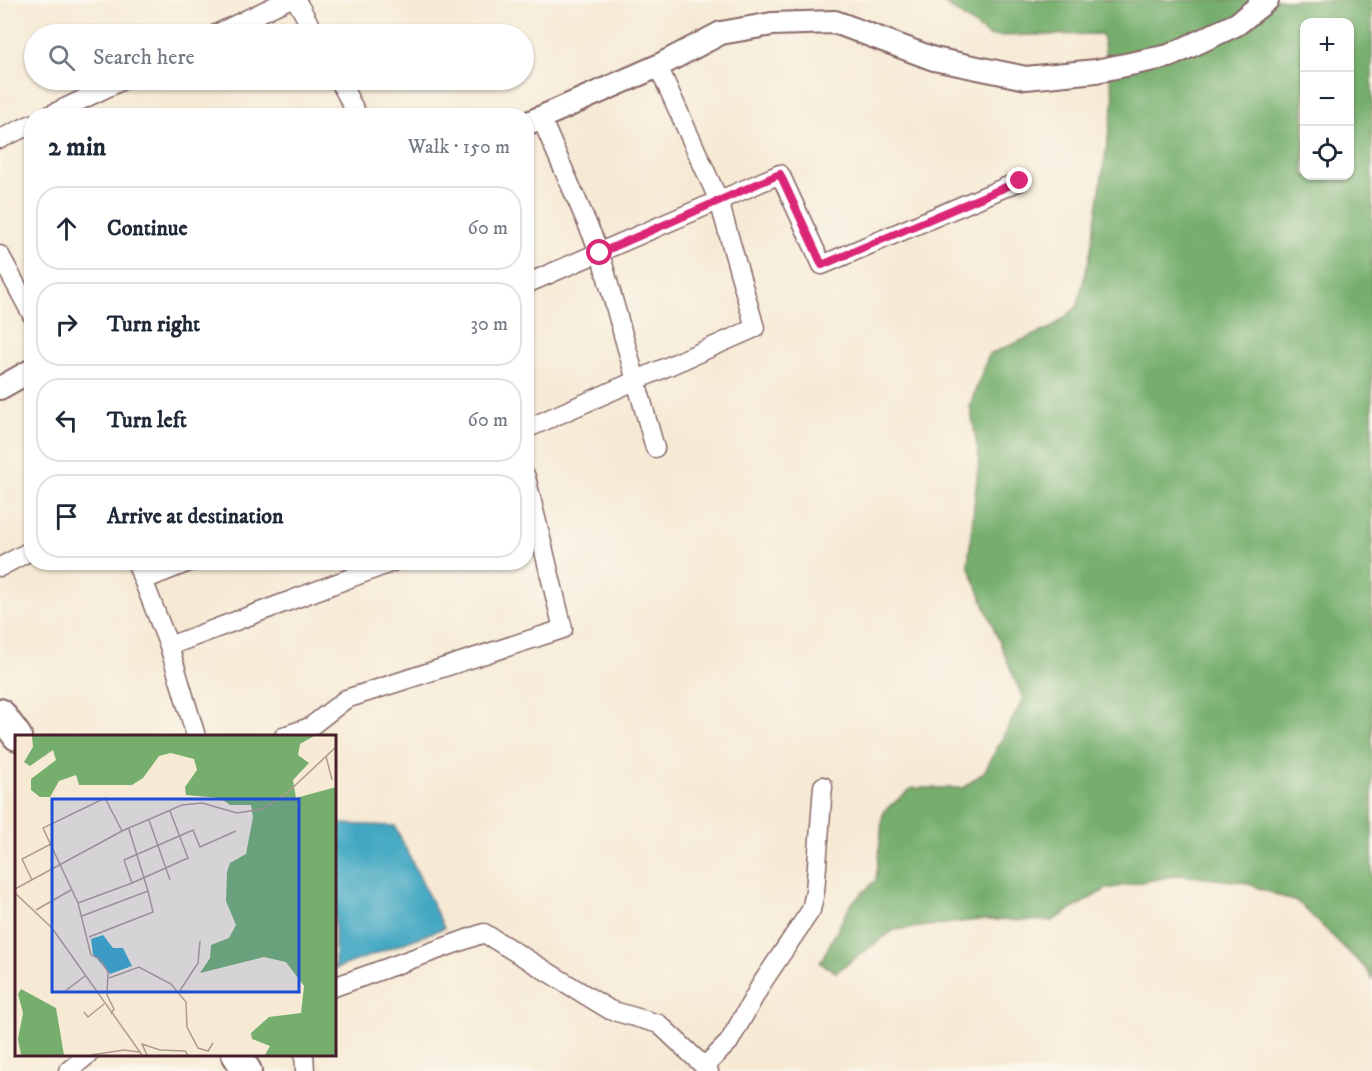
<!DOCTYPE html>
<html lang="en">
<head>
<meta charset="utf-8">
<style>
	body { margin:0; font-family:"IM FELL DW Pica",serif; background:#f6f6f7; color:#1f2937 }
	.controls { position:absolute; right:18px; top:18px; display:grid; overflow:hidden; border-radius:12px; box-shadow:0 2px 4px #0004 }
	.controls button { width:54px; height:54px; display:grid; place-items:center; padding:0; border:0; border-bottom:2px solid #e0e1e3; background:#fff; color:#1f2937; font:30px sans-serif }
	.stop { position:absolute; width:18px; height:18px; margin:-14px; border:4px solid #db2777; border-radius:50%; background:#fff }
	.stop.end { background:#db2777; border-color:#fff; box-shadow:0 2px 6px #0008 }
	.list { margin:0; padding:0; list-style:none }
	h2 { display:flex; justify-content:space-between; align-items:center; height:78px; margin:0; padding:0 24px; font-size:26px }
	h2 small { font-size:20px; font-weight:400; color:#747a83 }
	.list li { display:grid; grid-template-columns:39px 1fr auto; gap:18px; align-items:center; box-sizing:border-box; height:84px; margin:0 12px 12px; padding:0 12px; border:2px solid #e0e1e3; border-radius:24px }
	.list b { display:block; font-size:22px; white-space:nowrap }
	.list em { font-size:20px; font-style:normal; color:#747a83 }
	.icon { flex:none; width:33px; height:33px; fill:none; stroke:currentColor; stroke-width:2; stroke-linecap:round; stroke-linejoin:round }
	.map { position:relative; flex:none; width:1372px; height:1071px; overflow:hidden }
	.search { position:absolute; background:#fff; box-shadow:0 2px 4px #0004; left:24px; top:24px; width:510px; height:66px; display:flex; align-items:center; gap:15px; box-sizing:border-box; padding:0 21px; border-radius:33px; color:#747a83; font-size:22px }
	.panel { position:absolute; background:#fff; box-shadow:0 2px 4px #0004; left:24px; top:108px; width:510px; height:462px; border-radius:24px }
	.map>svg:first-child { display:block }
</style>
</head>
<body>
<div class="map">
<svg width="1372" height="1071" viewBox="0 0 1372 1071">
	<rect width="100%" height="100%" fill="#fbf7ec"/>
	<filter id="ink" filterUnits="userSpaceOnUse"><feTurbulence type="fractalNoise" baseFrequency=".0167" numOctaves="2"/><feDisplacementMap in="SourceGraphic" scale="12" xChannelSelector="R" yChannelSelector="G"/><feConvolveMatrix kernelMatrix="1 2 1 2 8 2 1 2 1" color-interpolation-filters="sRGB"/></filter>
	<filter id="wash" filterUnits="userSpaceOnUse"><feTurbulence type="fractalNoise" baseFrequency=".008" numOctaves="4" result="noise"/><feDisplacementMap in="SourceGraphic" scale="24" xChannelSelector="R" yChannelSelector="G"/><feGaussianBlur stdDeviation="1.35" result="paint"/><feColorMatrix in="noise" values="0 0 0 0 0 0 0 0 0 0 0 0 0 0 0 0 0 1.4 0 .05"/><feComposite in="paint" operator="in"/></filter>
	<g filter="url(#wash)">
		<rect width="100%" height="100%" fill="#f6ead5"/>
		<path fill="#76af6d" stroke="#60674c" stroke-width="1.5" fill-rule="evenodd" d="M 940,0 L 1372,0 L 1372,981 L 1368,971 L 1299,903 L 1243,882 L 1178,875 L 1106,889 L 1052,921 L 978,920 L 894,930 L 836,972 L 820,963 L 851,904 L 876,880 L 883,812 L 912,788 L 963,788 L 985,771 L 1023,699 L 968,565 L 979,458 L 970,405 L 989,354 L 1051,328 L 1077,307 L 1090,255 L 1114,99 L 1102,34 L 989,36 ZM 1304,22 L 1350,22 L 1350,176 L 1304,176 Z"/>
		<path fill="#42a8c2" stroke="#466476" stroke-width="1.5" d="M 335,818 L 339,824 L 395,826 L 444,928 L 335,969 Z"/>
	</g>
	<g filter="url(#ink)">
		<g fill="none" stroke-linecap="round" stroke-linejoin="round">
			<defs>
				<path id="minor" d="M 296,0 L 315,34
					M 216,34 L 287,0
					M 339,80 L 358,116
					M 48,116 L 123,80
					M 541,118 L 600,253 L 655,448
					M 0,139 L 32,124
					M 0,255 L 32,315
					M 526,284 L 780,174 L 822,265 L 1020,181
					M 526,429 L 755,328 L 719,201 L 658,66
					M 526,477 L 534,510
					M 136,562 L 169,646 L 196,736
					M 0,567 L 32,550
					M 144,580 L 189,562
					M 169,646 L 393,562
					M 284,736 L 310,727 L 346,699 L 563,629 L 534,510 L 526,513
					M 334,987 L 484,933 L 610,1010 L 659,1024 L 709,1071
					M 304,1054 L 305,1071
					M 704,1067 L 729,1042 L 762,983 L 811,910 L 815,892 L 823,786
					M 68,1071 L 89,1054"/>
				<path id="tertiary" d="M 526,124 L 658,66 L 721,33 L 772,24 L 835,22 L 934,59 L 1026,78 L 1096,71 L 1169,56 L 1237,24 L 1267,0
					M 0,388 L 32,370"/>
				<path id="primary" d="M 0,713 L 17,736
					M 236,1054 L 247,1071"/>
			</defs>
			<use href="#minor" stroke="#866666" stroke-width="21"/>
			<use href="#tertiary" stroke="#866666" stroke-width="26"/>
			<use href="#primary" stroke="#866666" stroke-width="32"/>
			<use href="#minor" stroke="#fff" stroke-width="18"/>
			<use href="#tertiary" stroke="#fff" stroke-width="22"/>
			<use href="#primary" stroke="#fff" stroke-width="28"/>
		</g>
	</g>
	<g fill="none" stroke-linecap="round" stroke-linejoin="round" filter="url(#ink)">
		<path stroke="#db2777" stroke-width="8" d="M 600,253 L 780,174 L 822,265 L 1020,181"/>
	</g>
	<g transform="translate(15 735)">
		<rect width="321" height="321" fill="#f6ead5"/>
		<path d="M 17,1 L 299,1 L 285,9 L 283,20 L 294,28 L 278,45 L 281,63 L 321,52 L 321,320 L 250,320 L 255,311 L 237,304 L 236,298 L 254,282 L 286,278 L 289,251 L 271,227 L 249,222 L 185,238 L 195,223 L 196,210 L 214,203 L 221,190 L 211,166 L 212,137 L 215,128 L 231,119 L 238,82 L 236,70 L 215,70 L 205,63 L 171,60 L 170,52 L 182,35 L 179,24 L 156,18 L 144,21 L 128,43 L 117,50 L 64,50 L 61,40 L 44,46 L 35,62 L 25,62 L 16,55 L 16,44 L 41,25 L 38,15 L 15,31 L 9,27 L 18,12 ZM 6,254 L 41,273 L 49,320 L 6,320 L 3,304 L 8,278 L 3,259 Z" fill="#76af6d"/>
		<path d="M 88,200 L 98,213 L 108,213 L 117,231 L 95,239 L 78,219 L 76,204 Z" fill="#42a8c2"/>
		<path fill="none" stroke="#b19991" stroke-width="1.5" d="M 311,21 L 317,45M 134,85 L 155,145M 114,94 L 133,156M 17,145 L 7,124 L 36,109M 117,148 L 173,123 L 155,76M 0,154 L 107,96 L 167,70 L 187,68 L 222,78 L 248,74 L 272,58 L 321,12M 0,158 L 37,193 L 127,320M 63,168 L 117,148 L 109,125 L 178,95 L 185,112 L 221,96M 21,175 L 56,155M 67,181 L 133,156 L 138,177 L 74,202M 94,243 L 124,232 L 156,249 L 171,267 L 172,292 L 183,313 L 193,316 L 198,308M 49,257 L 70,241M 164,257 L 183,228 L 185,206M 69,277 L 73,282 L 89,269M 96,279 L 99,274 L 92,260 L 93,237 L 85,224 L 76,220 L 63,168 L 28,93 L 90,63 L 107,96M 76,320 L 109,315 L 124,317M 132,320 L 127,309 L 145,315 L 170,316 L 173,320"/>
		<path fill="#1d4ed8" fill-opacity="0.15" stroke="#1d4ed8" stroke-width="3" d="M 37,64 L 284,64 L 284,257 L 37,257 Z"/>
		<rect width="321" height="321" fill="none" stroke="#4a1f2b" stroke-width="3"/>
	</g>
</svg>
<div class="controls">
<button>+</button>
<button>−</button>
<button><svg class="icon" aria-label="locate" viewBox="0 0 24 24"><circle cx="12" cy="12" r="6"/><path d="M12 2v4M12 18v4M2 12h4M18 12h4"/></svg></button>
</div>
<div class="stop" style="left:600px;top:253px"></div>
<div class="stop end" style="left:1020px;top:181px"></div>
<div class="search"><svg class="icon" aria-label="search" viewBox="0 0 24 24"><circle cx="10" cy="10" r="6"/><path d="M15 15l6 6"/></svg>Search here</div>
<section class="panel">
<h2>2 min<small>Walk · 150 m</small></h2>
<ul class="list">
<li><svg class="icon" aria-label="ahead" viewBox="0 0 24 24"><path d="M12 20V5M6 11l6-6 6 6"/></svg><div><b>Continue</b></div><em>60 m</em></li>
<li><svg class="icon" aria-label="right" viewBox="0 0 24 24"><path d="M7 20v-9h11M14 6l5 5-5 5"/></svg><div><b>Turn right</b></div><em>30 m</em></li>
<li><svg class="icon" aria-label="left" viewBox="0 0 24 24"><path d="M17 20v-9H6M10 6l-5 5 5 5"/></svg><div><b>Turn left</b></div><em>60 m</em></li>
<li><svg class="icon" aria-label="arrive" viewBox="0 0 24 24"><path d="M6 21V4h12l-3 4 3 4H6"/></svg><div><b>Arrive at destination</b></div></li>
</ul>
</section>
</div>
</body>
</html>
